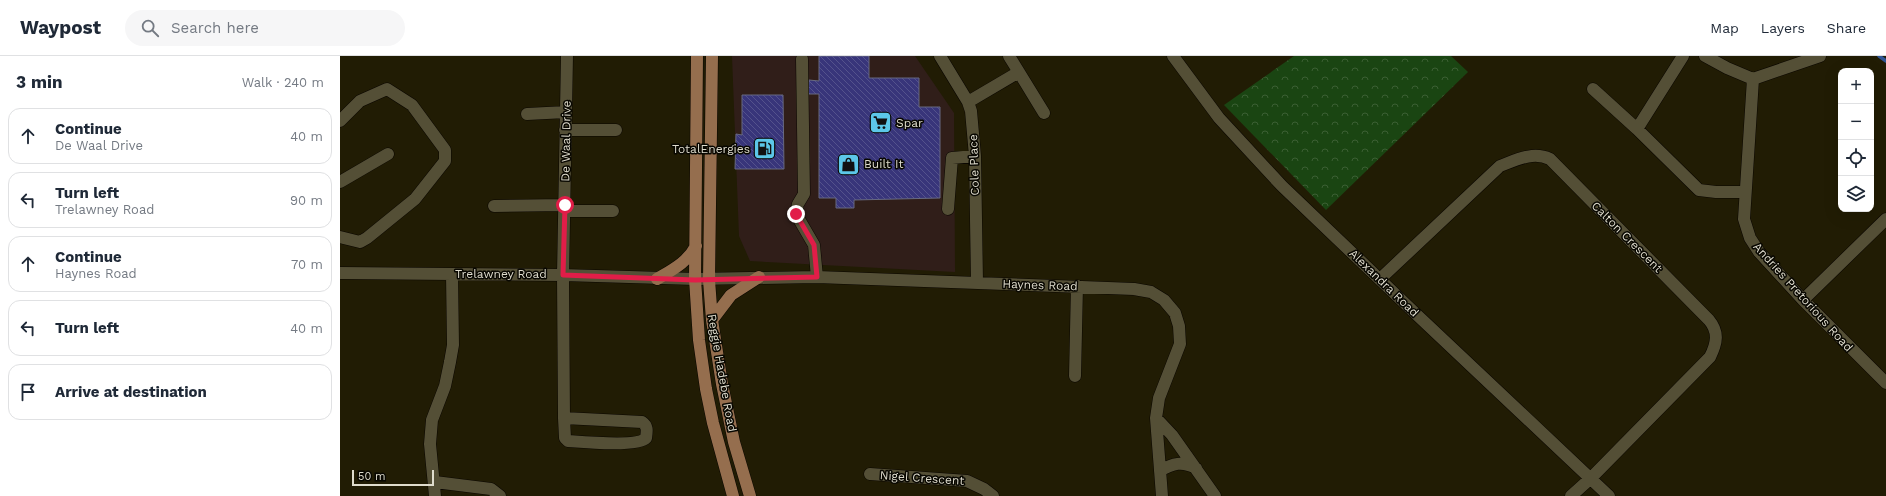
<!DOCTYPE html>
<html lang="en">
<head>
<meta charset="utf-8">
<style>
	body { margin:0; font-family:"Work Sans",sans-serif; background:#f6f6f7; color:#1f2937 }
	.controls { position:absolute; right:12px; top:12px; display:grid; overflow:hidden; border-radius:8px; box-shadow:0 4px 16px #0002 }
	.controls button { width:36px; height:36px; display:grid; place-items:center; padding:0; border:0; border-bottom:1px solid #e0e1e3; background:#fff; color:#1f2937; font:20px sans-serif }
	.scale { position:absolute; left:12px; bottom:10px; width:82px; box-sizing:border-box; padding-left:4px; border:2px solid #dfdccd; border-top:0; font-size:11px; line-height:14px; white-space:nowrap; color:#dfdccd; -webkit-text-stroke:3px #080701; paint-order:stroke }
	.stop { position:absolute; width:12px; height:12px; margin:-9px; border:3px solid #e11d48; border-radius:50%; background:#fff }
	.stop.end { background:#e11d48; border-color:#fff; box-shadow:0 1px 4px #0008 }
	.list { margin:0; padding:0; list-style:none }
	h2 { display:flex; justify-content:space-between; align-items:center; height:52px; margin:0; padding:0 16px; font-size:17px }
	h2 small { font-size:13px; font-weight:400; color:#747a83 }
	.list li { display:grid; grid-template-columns:26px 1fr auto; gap:12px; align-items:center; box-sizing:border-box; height:56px; margin:0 8px 8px; padding:0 8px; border:1px solid #e0e1e3; border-radius:12px }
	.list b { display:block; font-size:15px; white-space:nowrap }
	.list p { margin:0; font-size:13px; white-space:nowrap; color:#747a83 }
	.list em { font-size:13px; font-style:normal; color:#747a83 }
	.icon { flex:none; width:22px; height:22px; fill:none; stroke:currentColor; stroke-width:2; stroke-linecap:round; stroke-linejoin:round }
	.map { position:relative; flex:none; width:1546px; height:440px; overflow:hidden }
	header { display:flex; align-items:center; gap:24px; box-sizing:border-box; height:56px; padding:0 20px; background:#fff; border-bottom:1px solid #e0e1e3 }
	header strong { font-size:19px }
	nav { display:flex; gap:22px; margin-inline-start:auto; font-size:14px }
	.search { width:280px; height:36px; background:#f6f6f7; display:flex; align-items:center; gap:10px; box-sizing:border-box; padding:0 14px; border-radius:22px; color:#747a83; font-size:15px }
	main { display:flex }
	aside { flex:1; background:#fff }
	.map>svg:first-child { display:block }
</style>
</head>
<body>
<header>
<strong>Waypost</strong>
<div class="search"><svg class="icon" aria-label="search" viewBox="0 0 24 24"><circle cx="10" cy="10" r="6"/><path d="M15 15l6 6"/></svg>Search here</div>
<nav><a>Map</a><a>Layers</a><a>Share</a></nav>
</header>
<main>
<aside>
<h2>3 min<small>Walk · 240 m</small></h2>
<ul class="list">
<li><svg class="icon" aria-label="ahead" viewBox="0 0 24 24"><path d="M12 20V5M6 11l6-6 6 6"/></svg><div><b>Continue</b><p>De Waal Drive</p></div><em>40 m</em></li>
<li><svg class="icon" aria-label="left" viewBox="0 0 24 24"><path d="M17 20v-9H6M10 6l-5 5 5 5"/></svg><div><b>Turn left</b><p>Trelawney Road</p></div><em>90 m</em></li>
<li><svg class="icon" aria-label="ahead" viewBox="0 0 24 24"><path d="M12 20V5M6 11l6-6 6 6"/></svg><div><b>Continue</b><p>Haynes Road</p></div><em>70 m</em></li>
<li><svg class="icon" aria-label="left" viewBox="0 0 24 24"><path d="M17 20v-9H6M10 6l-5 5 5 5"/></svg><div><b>Turn left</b></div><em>40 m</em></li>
<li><svg class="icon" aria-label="arrive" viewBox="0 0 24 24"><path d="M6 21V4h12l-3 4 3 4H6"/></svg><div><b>Arrive at destination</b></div></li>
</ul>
</aside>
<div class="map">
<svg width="1546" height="440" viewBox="0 0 1546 440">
	<defs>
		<pattern id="park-crowns" width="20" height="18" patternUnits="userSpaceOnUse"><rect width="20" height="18" fill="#1a4512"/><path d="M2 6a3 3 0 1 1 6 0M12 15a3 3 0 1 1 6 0" fill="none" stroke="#3b5f33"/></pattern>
		<pattern id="building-back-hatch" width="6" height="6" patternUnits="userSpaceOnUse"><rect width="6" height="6" fill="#38357a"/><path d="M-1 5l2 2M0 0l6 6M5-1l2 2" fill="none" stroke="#54528c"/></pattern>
	</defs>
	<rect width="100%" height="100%" fill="#211c04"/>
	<path fill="#301e19" d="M 392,0 L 575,0 L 614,57 L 615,216 L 410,205 L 399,180 Z"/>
	<path fill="url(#park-crowns)" d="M 954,0 L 1111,0 L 1128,16 L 986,154 L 884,49 Z"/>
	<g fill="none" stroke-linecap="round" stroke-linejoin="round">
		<path stroke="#2e5595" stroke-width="3.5" d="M 1539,0 L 1546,5"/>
	</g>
	<path fill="url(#building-back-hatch)" stroke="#676982" d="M 479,0 L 529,0 L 529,22 L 579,22 L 579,51 L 600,51 L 600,142 L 514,144 L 514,152 L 496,152 L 496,142 L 479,142 L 479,38 L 468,38 L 469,24 L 479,25 Z
		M 402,39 L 443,39 L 444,113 L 395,113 L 396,78 L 402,79 Z"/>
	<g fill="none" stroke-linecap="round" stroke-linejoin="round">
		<defs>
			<path id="minor" d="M 600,0 L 628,46 L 631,55 L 635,100 L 637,226
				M 669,0 L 704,57
				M 833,0 L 879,62 L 942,130 L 1076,258 L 1269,440
				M 1365,0 L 1387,12 L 1413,23 L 1480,0
				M 462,3 L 464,138 L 458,148 L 456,158 L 474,189 L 477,221
				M 1413,23 L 1404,163 L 1410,182 L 1419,196 L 1463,244 L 1546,327
				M 1253,33 L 1297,73 L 1359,134 L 1376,136 L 1405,136
				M 628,46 L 679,16
				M 187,58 L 226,56
				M 0,65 L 20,45 L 47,33 L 72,49 L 105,94 L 105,105 L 75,143 L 27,182 L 20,186 L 0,181
				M 1297,73 L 1343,0
				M 225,74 L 276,74
				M 0,126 L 48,98
				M 154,150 L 225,149
				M 608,153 L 612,102 L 635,100
				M 225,155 L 273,155
				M 0,217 L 223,219 L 355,223 L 477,221 L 794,233 L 811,236 L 824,244 L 835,257 L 839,270 L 840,288 L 819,342 L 816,362 L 822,440
				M 1040,223 L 1160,110 C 1176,104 1193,95 1210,103 L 1369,264 C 1379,276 1377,287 1370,301 L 1251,422 L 1231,440
				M 1463,244 L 1546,163
				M 735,320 L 737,230
				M 224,362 L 302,366 C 308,370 307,375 306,382 C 298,391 242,386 228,385 L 225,382 L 224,362 L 223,219 L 227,0
				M 816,362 L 832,379 L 875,440
				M 820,415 C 833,407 842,405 856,412
				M 530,418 L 627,425 L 644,433 L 653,440
				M 95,426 L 151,433 L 160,440
				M 95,440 L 90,388 L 92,364 L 105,330 L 110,306 L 113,289 L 112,218"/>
			<path id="major" d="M 357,0 L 355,223 L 359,284 L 366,333 L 373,367 L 393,440
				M 372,0 L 369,224 L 372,264 L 382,328 L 394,386 L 410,440
				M 317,223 C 332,214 348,206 356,190
				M 372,264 L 391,239 L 419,221"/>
		</defs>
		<use href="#minor" stroke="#0a0600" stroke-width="13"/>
		<use href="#major" stroke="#0a0600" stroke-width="13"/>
		<use href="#minor" stroke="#544f36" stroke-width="12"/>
		<use href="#major" stroke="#956e4e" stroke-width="12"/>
	</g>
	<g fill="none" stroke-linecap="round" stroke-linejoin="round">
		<path stroke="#e11d48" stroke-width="5" d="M 225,149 L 223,219 L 355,224 L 477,221 L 474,189 L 456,158"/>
	</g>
	<defs>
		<symbol id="supermarket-square" viewBox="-11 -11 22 22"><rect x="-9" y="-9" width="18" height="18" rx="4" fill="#5cc7e8" stroke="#080701"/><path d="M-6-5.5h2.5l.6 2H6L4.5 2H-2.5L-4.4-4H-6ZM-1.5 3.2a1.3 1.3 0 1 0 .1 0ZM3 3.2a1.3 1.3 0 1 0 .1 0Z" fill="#111"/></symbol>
		<symbol id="fuel-square" viewBox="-11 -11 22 22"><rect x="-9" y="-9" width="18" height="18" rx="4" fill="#5cc7e8" stroke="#080701"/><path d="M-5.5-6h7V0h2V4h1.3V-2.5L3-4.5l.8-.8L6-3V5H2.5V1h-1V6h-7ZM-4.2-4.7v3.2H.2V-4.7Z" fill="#111"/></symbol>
		<symbol id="shop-square" viewBox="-11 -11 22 22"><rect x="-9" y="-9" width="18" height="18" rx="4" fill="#5cc7e8" stroke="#080701"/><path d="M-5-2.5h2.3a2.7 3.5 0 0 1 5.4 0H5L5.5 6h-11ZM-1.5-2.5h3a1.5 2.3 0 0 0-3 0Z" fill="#111"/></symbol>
	</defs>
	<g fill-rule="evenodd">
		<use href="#supermarket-square" x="528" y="54" width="25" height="25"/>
		<use href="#fuel-square" x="412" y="80" width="25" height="25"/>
		<use href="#shop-square" x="496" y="96" width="25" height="25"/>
	</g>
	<g text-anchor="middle" stroke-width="3" stroke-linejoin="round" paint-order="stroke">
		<g font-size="12" fill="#dfdccd" stroke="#080701" text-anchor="start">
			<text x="556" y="71">Spar</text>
			<text x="410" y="97" text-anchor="end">TotalEnergies</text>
			<text x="524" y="112">Built It</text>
		</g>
		<g font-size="12" fill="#dfdccd" stroke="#080701">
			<text transform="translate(226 85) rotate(-89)" y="4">De Waal Drive</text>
			<text transform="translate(634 109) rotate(-92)" y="4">Cole Place</text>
			<text transform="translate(1287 181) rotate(45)" y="4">Calton Crescent</text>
			<text x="161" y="222">Trelawney Road</text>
			<text transform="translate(1044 227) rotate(44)" y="4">Alexandra Road</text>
			<text transform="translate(700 229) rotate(2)" y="4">Haynes Road</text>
			<text transform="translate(1463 241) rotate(48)" y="4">Andries Pretorious Road</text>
			<text transform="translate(382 317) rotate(80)" y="4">Reggie Hadebe Road</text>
			<text transform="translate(582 422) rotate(4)" y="4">Nigel Crescent</text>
		</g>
	</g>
</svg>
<div class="controls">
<button>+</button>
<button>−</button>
<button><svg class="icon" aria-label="locate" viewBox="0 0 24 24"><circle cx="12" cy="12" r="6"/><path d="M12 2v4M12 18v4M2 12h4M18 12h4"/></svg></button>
<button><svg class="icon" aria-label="layers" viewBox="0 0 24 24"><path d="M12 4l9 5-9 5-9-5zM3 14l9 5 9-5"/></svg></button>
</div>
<div class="scale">50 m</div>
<div class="stop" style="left:225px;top:149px"></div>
<div class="stop end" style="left:456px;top:158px"></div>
</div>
</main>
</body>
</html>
